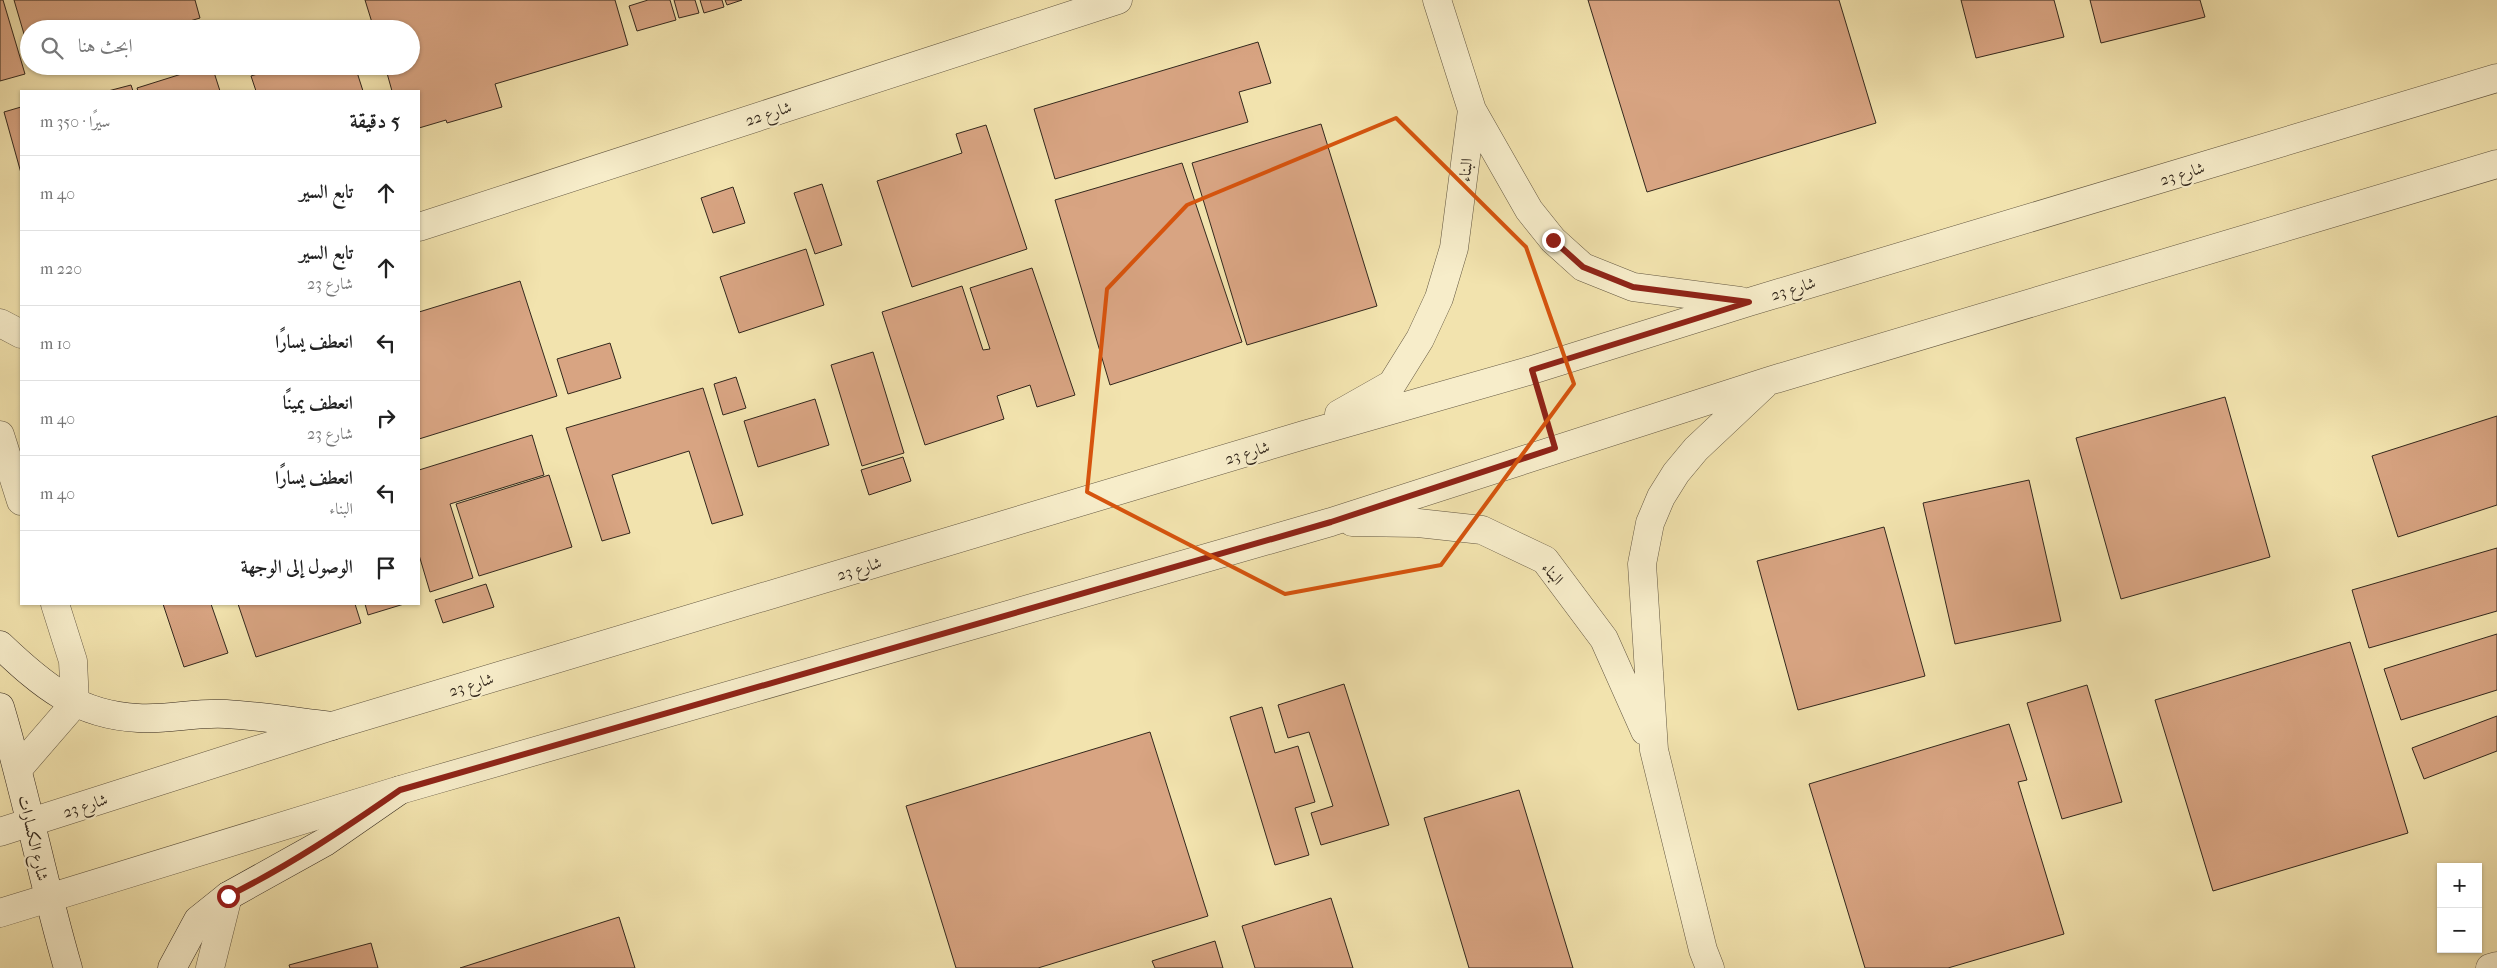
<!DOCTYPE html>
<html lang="ar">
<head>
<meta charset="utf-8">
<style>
	body { margin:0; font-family:"IM FELL French Canon",Amiri,serif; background:#f2f2f2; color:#222; direction:rtl }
	.controls { position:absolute; right:15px; bottom:15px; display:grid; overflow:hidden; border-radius:0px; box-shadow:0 1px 4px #0004 }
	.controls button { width:45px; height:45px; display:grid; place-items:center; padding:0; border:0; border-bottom:1px solid #e0e0e0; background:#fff; color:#222; font:25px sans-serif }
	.stop { position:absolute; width:15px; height:15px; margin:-11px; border:4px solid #8f2418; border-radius:50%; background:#fff }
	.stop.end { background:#8f2418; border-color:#fff; box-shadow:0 1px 5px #0008 }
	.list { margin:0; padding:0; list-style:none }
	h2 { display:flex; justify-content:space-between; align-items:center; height:65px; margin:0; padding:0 20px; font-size:21px }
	h2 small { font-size:16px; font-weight:400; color:#767676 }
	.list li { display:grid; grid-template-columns:32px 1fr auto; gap:15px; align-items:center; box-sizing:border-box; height:75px; padding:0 20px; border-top:1px solid #e0e0e0 }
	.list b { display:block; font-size:19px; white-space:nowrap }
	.list p { margin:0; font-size:16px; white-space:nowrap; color:#767676 }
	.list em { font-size:16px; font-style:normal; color:#767676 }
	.icon { flex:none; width:28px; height:28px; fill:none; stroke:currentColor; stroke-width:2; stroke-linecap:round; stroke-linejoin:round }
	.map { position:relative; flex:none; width:2497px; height:968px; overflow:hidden; direction:ltr }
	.search { position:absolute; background:#fff; box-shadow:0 1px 4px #0004; left:20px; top:20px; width:400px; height:55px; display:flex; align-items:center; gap:12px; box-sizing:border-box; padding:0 18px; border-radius:28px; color:#767676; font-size:19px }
	.panel { position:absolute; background:#fff; box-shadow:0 1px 4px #0004; left:20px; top:90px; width:400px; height:515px; border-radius:0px; direction:rtl }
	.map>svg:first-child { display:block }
</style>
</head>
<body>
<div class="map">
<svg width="2497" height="968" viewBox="0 0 2497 968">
	<rect width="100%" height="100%" fill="#f2e3ae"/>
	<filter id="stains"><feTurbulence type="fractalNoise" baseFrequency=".004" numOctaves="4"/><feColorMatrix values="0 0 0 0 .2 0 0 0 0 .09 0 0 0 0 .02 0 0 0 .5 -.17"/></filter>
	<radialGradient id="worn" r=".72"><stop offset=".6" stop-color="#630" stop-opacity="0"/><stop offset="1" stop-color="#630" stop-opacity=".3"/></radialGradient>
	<path fill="#d8a482" stroke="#33281d" d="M 0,0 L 3,0 L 25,74 L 0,81 Z
		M 14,0 L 195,0 L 200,18 L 163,29 L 29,29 L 29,51 Z
		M 365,0 L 615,0 L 628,45 L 495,84 L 502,107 L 447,123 L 446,120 L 419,128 L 419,91 L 392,91 L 385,66 L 411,66 L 411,29 L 374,29 Z
		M 648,0 L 670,0 L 676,20 L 637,31 L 629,6 Z
		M 674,0 L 695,0 L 699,13 L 679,18 Z
		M 700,0 L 722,0 L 724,7 L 704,13 Z
		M 725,0 L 742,0 L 727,5 Z
		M 1588,0 L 1839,0 L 1876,123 L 1647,192 Z
		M 1961,0 L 2054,0 L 2064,37 L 1976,58 Z
		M 2090,0 L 2200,0 L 2205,17 L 2101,43 Z
		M 1258,42 L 1271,83 L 1239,92 L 1248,122 L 1055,179 L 1034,109 Z
		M 207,66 L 212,66 L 220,91 L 138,91 L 137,88 Z
		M 283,66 L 355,66 L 363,91 L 256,91 L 251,76 Z
		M 131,85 L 133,91 L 108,91 Z
		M 21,107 L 21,173 L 4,112 Z
		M 1321,124 L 1377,306 L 1247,345 L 1192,163 Z
		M 986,125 L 1027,249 L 912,287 L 877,181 L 962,153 L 956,134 Z
		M 1182,163 L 1242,342 L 1110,385 L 1055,200 Z
		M 822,184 L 842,245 L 815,254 L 794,193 Z
		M 733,187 L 745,223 L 713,233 L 701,198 Z
		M 806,249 L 824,305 L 739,333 L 720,277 Z
		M 1032,268 L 1075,395 L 1037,407 L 1030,385 L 997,396 L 1004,419 L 925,445 L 882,312 L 962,286 L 983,350 L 990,349 L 970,288 Z
		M 520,281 L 557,396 L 419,439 L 419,312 Z
		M 610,343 L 621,378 L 568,394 L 557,359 Z
		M 873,352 L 904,453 L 862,466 L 831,365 Z
		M 736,377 L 746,408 L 723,415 L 714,384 Z
		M 703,388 L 743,515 L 712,524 L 689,451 L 612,475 L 630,533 L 602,541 L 566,428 Z
		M 2225,397 L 2270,557 L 2121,599 L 2076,438 Z
		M 815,399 L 829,445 L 758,467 L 744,421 Z
		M 2497,416 L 2497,505 L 2398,537 L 2372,456 Z
		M 532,435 L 544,475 L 450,504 L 473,578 L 430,592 L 419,555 L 419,470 Z
		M 903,457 L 911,481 L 869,495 L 861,470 Z
		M 549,475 L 572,547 L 479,576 L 456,504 Z
		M 2029,480 L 2061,621 L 1955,644 L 1923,503 Z
		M 1884,527 L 1925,676 L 1798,710 L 1757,561 Z
		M 2497,548 L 2497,611 L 2369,648 L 2352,590 Z
		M 486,584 L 494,607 L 443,623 L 435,600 Z
		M 163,604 L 211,604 L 228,653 L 184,667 Z
		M 238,604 L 355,604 L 361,623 L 256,657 Z
		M 365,604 L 404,604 L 368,615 Z
		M 2497,634 L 2497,690 L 2401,720 L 2384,669 Z
		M 2350,642 L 2408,833 L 2213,891 L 2155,700 Z
		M 1344,684 L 1389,825 L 1321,845 L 1311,813 L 1333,806 L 1309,732 L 1288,738 L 1278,705 Z
		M 2087,685 L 2122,802 L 2062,819 L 2027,703 Z
		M 1262,707 L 1275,753 L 1298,746 L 1315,802 L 1295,808 L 1309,855 L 1275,865 L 1230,717 Z
		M 2497,716 L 2497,751 L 2424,779 L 2412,748 Z
		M 2009,724 L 2027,780 L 2018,782 L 2064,934 L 1948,968 L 1865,968 L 1809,784 Z
		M 1150,732 L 1208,916 L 1038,968 L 956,968 L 906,806 Z
		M 1519,790 L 1573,968 L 1469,968 L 1424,818 Z
		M 1331,898 L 1353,968 L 1255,968 L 1242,926 Z
		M 619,917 L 635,968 L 460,968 Z
		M 1215,941 L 1223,968 L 1155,968 L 1152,961 Z
		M 371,943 L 378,968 L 290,968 L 289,965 Z"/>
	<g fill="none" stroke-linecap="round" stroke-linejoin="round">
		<defs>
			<path id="street" d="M 1437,0 L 1472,110 L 1529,210 L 1553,240 L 1583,267 L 1633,287 L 1740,301
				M 419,227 L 1118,0
				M 0,323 L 21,334
				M 1339,414 L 1392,384 L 1420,339 L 1439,298 L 1454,248 L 1472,110
				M 0,435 L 21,501
				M 1352,522 L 1418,523 L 1482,530 L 1545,560 L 1604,639 L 1645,731
				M 18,769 L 75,703 L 73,661 L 55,604
				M 0,832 L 332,726 L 1304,435 L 1532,370 L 1749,302 L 2497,78
				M 0,913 L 400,790 L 1331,522 L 1769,381 L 2497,164
				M 210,968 L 228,896
				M 1710,968 L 1703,950 L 1654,750 L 1642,564 L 1650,523 L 1661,497 L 1676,473 L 1696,449 L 1764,385
				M 2490,968 L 2497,966"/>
			<path id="secondary" d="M 0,645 C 42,685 77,715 138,718 C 167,720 197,712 226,714 C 261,716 297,722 332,726
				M 0,707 C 26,794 43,882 68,968
				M 172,968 L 198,920 L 228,896 L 325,842 L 400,790"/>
		</defs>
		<use href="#street" stroke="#635741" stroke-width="29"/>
		<use href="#secondary" stroke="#33281d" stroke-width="29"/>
		<path stroke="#33281d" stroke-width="3" stroke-dasharray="4 2.5" stroke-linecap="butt" d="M 1541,401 L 1546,419"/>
		<use href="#street" stroke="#f7edca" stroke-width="28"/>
		<use href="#secondary" stroke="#f7edca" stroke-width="28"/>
	</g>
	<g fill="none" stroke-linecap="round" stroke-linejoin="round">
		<path stroke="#8f2418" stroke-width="6" d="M 228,896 C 289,866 344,829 400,790 L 1331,522 L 1555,448 L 1532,370 L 1749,302 L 1633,287 L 1583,267 L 1553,240"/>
	</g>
	<path fill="none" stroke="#d6540e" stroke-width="4" stroke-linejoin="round" d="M 1396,118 L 1526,247 L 1574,384 L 1441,565 L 1285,594 L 1087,492 L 1107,289 L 1187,205 Z"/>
	<g text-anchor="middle" stroke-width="4.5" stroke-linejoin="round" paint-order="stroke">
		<g font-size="16" fill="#33281d" stroke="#f7edca">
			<text transform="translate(768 113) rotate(-18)" y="6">شارع 22</text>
			<text transform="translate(1465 170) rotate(-84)" y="6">البناء</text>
			<text transform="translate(2182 173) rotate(-17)" y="6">شارع 23</text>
			<text transform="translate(1793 288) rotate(-17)" y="6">شارع 23</text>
			<text transform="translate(1247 452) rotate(-17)" y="6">شارع 23</text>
			<text transform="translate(859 568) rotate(-17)" y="6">شارع 23</text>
			<text transform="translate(1553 573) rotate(49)" y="6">البناء</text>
			<text transform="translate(471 684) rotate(-17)" y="6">شارع 23</text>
			<text transform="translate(85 805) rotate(-18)" y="6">شارع 23</text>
			<text transform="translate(34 838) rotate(77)" y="6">شارع الكسارات</text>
		</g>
	</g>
	<rect width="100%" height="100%" filter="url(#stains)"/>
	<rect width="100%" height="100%" fill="url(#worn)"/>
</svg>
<div class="controls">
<button>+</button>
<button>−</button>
</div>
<div class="stop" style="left:228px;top:896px"></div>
<div class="stop end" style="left:1553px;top:240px"></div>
<div class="search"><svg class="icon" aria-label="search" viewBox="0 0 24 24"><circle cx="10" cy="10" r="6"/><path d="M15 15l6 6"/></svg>ابحث هنا</div>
<section class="panel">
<h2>5 دقيقة<small>سيرًا · 350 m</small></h2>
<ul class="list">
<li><svg class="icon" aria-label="ahead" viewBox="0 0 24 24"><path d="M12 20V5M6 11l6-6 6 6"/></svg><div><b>تابع السير</b></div><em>40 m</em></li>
<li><svg class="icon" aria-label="ahead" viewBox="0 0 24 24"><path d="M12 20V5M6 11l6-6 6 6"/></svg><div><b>تابع السير</b><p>شارع 23</p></div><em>220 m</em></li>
<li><svg class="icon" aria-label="left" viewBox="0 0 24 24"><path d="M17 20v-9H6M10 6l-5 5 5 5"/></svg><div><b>انعطف يسارًا</b></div><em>10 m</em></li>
<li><svg class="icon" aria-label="right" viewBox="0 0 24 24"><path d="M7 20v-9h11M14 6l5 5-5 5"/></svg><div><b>انعطف يمينًا</b><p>شارع 23</p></div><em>40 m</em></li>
<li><svg class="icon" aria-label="left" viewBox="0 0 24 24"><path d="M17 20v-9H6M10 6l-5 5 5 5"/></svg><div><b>انعطف يسارًا</b><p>البناء</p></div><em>40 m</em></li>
<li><svg class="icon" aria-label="arrive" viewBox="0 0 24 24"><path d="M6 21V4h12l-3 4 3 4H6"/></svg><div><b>الوصول إلى الوجهة</b></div></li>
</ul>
</section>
</div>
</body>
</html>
